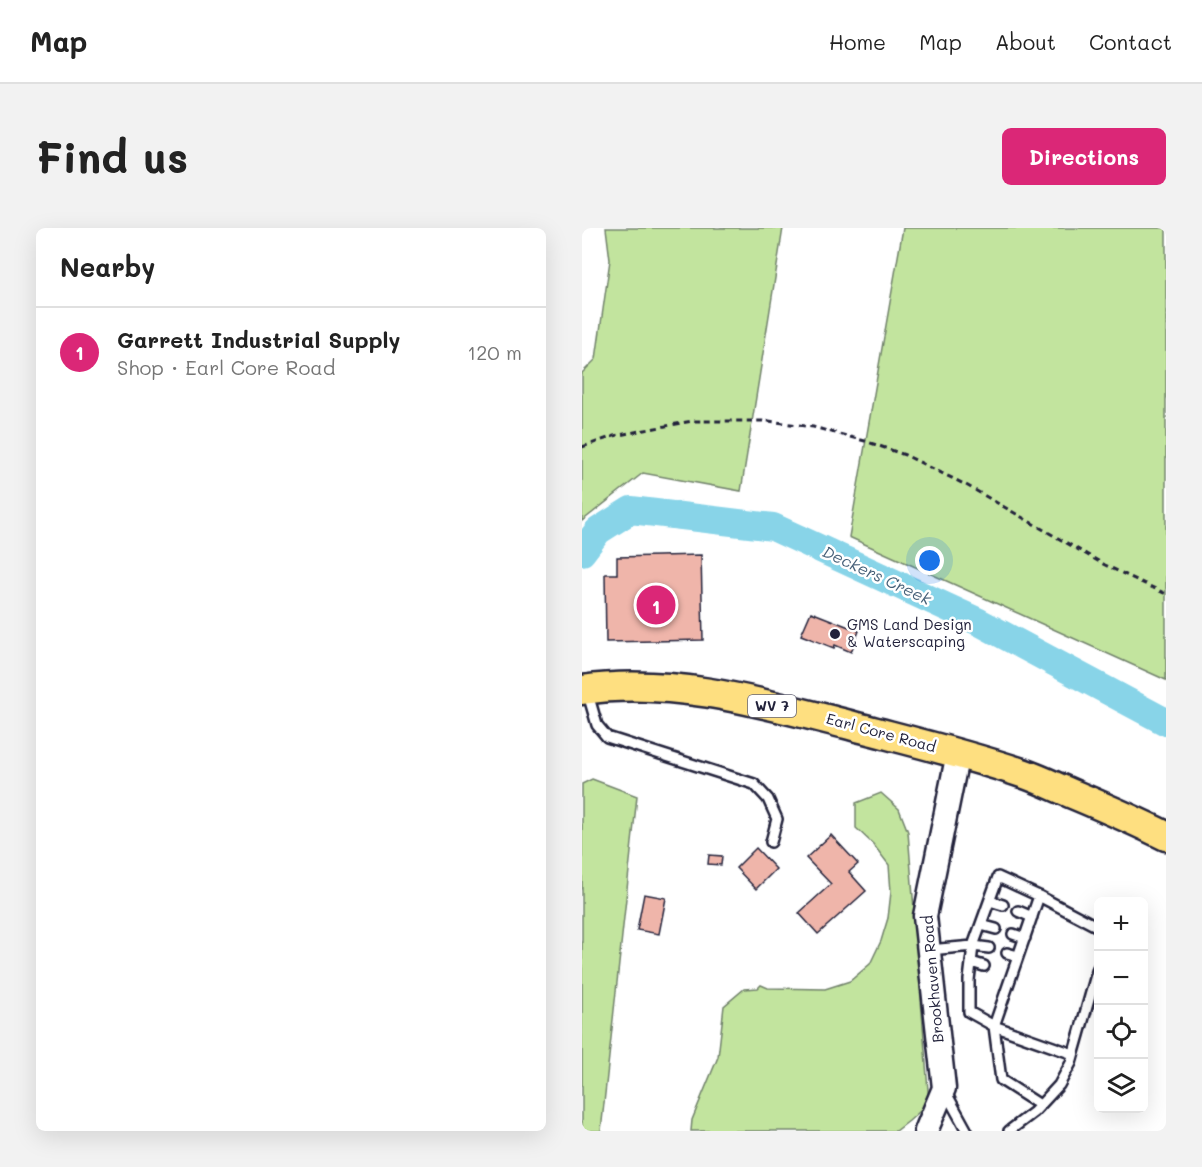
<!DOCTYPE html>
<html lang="en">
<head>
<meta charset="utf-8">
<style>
	body { margin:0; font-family:Mali,sans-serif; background:#f2f2f2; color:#222 }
	.controls { position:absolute; right:18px; bottom:18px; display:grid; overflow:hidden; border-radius:9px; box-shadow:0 6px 24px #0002 }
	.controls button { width:54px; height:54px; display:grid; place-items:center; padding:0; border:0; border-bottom:2px solid #e0e0e0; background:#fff; color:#222; font:30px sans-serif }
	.you { position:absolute; left:348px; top:333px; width:21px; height:21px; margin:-15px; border:4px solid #fff; border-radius:50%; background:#1a73e8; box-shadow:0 0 0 9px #1a73e833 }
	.badge { display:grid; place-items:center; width:39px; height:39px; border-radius:50%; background:#db2777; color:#fff; font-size:20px; font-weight:700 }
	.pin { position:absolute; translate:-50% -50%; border:3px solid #fff; box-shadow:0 2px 6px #0006 }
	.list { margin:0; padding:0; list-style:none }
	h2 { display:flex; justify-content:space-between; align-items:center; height:78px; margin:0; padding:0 24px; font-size:26px }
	h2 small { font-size:20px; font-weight:400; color:#767676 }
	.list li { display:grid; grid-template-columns:39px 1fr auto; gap:18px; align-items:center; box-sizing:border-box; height:90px; padding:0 24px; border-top:2px solid #e0e0e0 }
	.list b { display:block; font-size:22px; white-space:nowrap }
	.list p { margin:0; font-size:20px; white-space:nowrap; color:#767676 }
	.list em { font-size:20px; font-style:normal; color:#767676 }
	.icon { flex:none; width:33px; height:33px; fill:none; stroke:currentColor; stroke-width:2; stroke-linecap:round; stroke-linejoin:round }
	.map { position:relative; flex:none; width:584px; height:903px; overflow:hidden; border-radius:9px }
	header { display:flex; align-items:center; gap:36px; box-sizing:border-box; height:84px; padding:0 30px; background:#fff; border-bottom:2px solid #e0e0e0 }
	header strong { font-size:28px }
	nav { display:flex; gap:33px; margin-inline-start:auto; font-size:21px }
	.intro { display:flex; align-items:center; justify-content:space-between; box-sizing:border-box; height:144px; padding:0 36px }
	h1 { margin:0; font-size:42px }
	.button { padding:15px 27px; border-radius:9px; background:#db2777; color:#fff; font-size:21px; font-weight:700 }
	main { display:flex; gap:36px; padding:0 36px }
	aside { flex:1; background:#fff; border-radius:9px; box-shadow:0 6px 24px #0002 }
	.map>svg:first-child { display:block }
</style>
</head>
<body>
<header>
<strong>Map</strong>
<nav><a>Home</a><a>Map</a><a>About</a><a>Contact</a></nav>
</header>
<div class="intro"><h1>Find us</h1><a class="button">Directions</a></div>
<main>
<aside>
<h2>Nearby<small></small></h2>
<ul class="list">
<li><span class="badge">1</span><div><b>Garrett Industrial Supply</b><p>Shop · Earl Core Road</p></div><em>120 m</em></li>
</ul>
</aside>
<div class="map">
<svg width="584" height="903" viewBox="0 0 584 903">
	<rect width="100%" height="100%" fill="#fff"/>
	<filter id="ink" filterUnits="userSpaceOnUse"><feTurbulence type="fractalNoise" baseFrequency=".0167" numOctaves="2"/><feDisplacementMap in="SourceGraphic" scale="12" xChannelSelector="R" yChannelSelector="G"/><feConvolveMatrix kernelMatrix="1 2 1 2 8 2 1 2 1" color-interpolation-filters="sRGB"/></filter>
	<g filter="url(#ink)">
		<path fill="#c2e49e" stroke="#72836c" stroke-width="1.5" d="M 24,0 L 201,0 L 159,263 L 61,245 L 0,293 L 0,145 L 14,131 L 28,32 Z
			M 321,0 L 584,0 L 584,452 L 267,309 Z
			M 10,551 L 55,568 L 19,903 L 0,903 L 0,556 Z
			M 299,565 L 317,581 L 326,604 L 347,875 L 327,893 L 314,903 L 109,903 L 110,892 L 136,829 L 142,778 L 162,761 L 176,760 L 179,757 L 186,760 L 243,761 L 268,753 L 288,736 L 299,713 L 306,690 L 309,664 L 307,637 L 291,616 L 274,600 L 274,575 Z"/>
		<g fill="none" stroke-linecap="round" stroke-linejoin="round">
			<path stroke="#88d4e8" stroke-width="28" d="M 0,324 L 16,303 L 49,282 L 191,299 L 397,394 L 584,494"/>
		</g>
		<path fill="#efb5aa" stroke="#22223b" stroke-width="1.5" d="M 119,327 L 121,412 L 24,414 L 23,346 L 35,346 L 35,329 Z
			M 229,384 L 277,403 L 269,424 L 253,417 L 252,420 L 219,407 Z
			M 249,607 L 276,636 L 267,644 L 284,663 L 236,706 L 217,685 L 249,656 L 224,630 Z
			M 174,620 L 194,641 L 174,661 L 154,640 Z
			M 127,627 L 140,628 L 139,637 L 126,636 Z
			M 62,666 L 84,670 L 77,706 L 55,702 Z"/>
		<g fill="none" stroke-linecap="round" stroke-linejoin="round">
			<defs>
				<path id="service" d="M 6,466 L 15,497 L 25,509 L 172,556 L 186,571 L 195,591 L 189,614
					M 457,668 L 412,798 L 491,826
					M 408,673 L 421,677
					M 436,683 L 450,689
					M 399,697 L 414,701
					M 431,706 L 443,710
					M 407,720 L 391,718 L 387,752 L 387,784 L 412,798 L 419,852 L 458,877
					M 347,722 L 391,718 L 416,649 L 457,668 L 516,699
					M 425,725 L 436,728
					M 389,734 L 402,738
					M 363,863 L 385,903
					M 427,903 L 452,884 L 477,857 L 489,835 L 516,740"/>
				<path id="tertiary" d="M 344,903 L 362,860 L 343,688 L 376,525"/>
				<path id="primary" d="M 0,462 C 89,449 178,474 264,496 C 324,512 384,526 443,546 C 460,552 476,560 493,567 C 524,580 554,593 584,608"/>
			</defs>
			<use href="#service" stroke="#22223b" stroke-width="14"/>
			<use href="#tertiary" stroke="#22223b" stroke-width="27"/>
			<use href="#primary" stroke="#22223b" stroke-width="33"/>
			<path stroke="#22223b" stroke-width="3" stroke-dasharray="6 4.5" stroke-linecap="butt" d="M 0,219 L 32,208 L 110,193 L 187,193 L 231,199 L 283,213 L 323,227 L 384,257 L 523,337 L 584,366"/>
			<use href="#service" stroke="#fff" stroke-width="9"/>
			<use href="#tertiary" stroke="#fff" stroke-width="22"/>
			<use href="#primary" stroke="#fedf80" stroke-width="28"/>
		</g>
	</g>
	<circle fill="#22223b" stroke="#fff" stroke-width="2" cx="253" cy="406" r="6"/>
	<g text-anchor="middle" stroke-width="5" stroke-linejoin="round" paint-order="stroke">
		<rect fill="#fff" stroke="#646476" stroke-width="1.5" x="166" y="467" width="48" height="22" rx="4.5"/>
		<g font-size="14" font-weight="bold" fill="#22223b">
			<text x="190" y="483">WV 7</text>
		</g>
		<g font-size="15" fill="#22223b" stroke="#fff" text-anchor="start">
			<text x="265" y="402">GMS Land Design<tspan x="265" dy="17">&amp; Waterscaping</tspan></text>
		</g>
		<g font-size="15" fill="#22223b" stroke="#fff">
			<text transform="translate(299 505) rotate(15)" y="5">Earl Core Road</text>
			<text transform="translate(351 751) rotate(-95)" y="5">Brookhaven Road</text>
		</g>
		<g font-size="16" font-style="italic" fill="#466078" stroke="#fff">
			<text transform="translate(295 347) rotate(25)" y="6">Deckers Creek</text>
		</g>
	</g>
</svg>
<div class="controls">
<button>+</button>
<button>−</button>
<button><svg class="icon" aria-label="locate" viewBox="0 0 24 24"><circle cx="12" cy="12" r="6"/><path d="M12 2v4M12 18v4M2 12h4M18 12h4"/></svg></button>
<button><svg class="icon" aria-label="layers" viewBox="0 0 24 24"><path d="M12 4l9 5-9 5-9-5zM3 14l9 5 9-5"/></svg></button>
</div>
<div class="you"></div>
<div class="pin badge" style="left:74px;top:377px">1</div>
</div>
</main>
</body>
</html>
